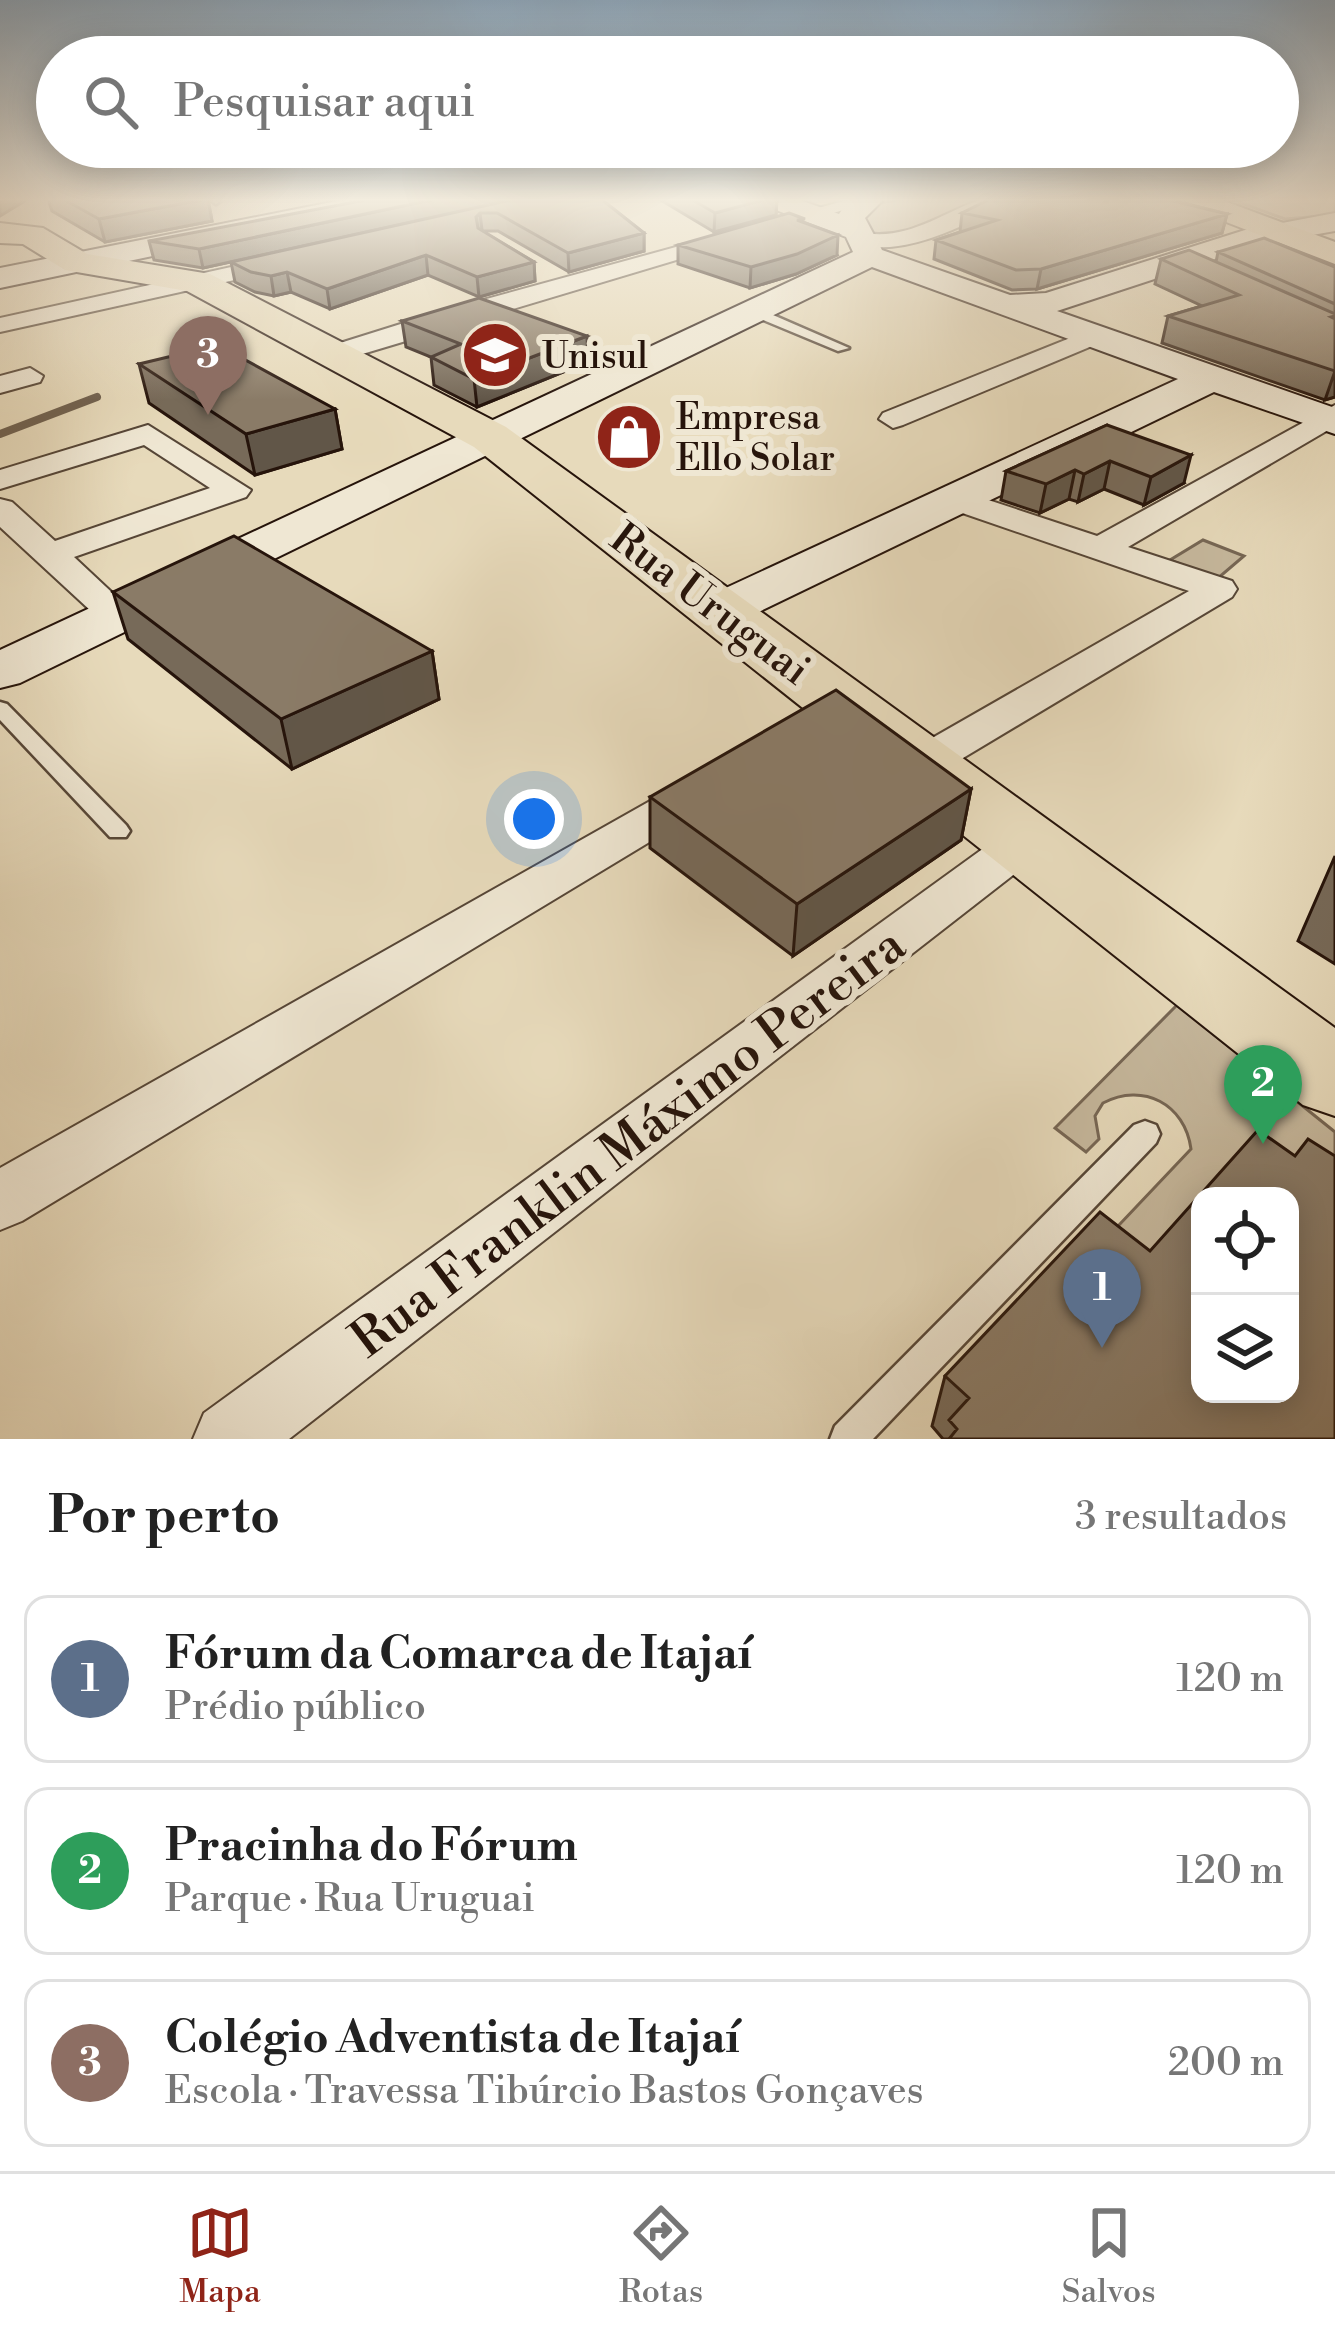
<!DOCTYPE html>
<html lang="pt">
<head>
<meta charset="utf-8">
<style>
	body { margin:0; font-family:"Libre Bodoni",serif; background:#f6f6f6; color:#222 }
	.controls { position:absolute; right:36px; bottom:36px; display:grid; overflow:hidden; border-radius:24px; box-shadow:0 6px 30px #0003 }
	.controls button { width:108px; height:108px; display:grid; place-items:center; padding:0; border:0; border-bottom:3px solid #e0e0e0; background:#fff; color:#222; font:60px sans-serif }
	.you { position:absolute; left:534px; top:819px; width:42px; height:42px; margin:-30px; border:9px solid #fff; border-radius:50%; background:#1a73e8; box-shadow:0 0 0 18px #1a73e833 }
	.badge { display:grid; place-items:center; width:78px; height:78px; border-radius:50%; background:#8f2418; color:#fff; font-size:39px; font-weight:700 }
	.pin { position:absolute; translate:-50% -99px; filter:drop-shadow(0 3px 6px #0008) }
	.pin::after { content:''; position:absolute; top:63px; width:42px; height:36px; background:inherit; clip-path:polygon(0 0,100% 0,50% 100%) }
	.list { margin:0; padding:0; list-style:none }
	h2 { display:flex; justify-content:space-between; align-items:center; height:156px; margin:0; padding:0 48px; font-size:51px }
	h2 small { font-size:39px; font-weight:400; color:#767676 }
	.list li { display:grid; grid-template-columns:78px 1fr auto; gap:36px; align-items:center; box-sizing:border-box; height:168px; margin:0 24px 24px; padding:0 24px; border:3px solid #e0e0e0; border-radius:24px }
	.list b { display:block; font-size:45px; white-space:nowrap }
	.list p { margin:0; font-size:39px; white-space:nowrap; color:#767676 }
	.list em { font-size:39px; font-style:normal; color:#767676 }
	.icon { flex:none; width:66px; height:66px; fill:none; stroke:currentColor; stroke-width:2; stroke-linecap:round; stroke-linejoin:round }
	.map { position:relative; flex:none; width:1335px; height:1439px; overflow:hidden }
	.search { position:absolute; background:#fff; box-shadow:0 6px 30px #0003; left:36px; right:36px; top:36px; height:132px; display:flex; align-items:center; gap:30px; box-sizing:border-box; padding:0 42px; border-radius:66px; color:#767676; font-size:45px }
	.sheet { height:732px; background:#fff }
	nav { display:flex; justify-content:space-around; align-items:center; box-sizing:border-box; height:168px; border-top:3px solid #e0e0e0; background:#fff; font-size:33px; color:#767676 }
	nav a { display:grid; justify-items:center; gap:6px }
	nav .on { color:#8f2418 }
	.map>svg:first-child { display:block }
</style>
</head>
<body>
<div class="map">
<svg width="1335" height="1439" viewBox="0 0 1335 1439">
	<rect width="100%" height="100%" fill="#e7dabb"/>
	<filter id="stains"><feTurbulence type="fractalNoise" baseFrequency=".00167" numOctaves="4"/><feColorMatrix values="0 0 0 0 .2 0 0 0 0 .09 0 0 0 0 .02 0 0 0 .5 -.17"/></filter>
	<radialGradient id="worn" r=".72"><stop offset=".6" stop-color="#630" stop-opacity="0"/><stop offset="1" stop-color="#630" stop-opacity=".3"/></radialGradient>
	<path fill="#c6b89d" stroke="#766654" stroke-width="3" d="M 900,199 L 990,199 L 878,249 L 860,219 L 880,203 Z
		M 1230,199 L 1335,199 L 1335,215 L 1285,219 Z
		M 1203,540 L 1244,556 L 1217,579 L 1170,560 Z
		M 1177,1005 L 1335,1132 L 1335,1229 L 1290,1196 L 1200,1196 L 1149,1281 L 1101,1244 L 1191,1149 C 1185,1104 1143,1082 1103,1103 L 1095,1116 L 1099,1139 L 1086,1152 L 1055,1128 Z"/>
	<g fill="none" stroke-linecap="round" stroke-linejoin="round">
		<path stroke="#726351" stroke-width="8" d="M 0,434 L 97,397"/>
		<defs>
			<path id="lane" d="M 209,199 L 219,199 L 221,201 L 216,204 Z
				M 749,308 L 757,308 L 849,348 L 838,351 L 749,314 Z
				M 0,702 L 7,704 L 126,825 L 130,831 L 126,837 L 110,837 L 0,720 Z
				M 1145,1121 L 1156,1125 L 1160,1134 L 1156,1143 L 873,1439 L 830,1439 L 835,1426 L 1134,1125 Z"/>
			<path id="street" d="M 851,199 L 870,202 L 339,361 L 321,361 L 317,355 L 321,349 L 439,312 Z
				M 981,199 L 1008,199 C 976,224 885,266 849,238 L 859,232 C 906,242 938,215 981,199 Z
				M 290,254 L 301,261 L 298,266 L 0,332 L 0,318 Z
				M 1095,328 L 1104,331 L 1108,336 L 1104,341 L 903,425 L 893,428 L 879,419 L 883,413 Z
				M 30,368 L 43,376 L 40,382 L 0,393 L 0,376 Z
				M 1335,405 L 1335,426 L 1128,547 L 1232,581 L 1237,589 L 1232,597 L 938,773 L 922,777 L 906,773 L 900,763 L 906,753 L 1189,591 L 945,507 L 940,500 L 945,493 L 967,493 L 1097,536 Z
				M 148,425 L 251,490 L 246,497 L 74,557 L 136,615 L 130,623 L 104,623 L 0,527 L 0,499 L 12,502 L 55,541 L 210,488 L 144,445 L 0,489 L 0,470 Z
				M 698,778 L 714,783 L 721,793 L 714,803 L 22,1221 L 0,1230 L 0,1168 L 682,783 Z
				M 1023,827 L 1040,832 L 1047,843 L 1040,854 L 289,1439 L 193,1439 L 204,1413 L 1006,832 Z"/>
			<path id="secondary" d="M 347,199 L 400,199 L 386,207 L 0,288 L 0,268 Z
				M 760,199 L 797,199 L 839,214 L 849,199 L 884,199 L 865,218 L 882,250 L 1010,295 L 1046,293 L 1245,230 L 1335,213 L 1335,231 L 1261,244 L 1057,311 L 1335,408 L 1335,434 L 1214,392 L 740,621 L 721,626 L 702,621 L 694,610 L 702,599 L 1178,379 L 872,267 L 20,683 L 0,688 L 0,650 L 853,252 L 846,237 L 763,205 Z"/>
			<path id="primary" d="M 1178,199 L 1219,199 L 1335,242 L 1335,264 L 1182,205 Z
				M 0,223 L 43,228 L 87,254 L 210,274 L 506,427 L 1335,1028 L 1335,1116 L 1303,1105 L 474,447 L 187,291 L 65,270 L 23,244 L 0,243 Z"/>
		</defs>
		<use href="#lane" stroke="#564637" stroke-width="5"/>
		<use href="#street" stroke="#564637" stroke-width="4"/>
		<use href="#secondary" stroke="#26140b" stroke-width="4"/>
		<use href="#primary" stroke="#26140b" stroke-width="4"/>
		<use href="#lane" fill="#efe7d3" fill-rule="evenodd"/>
		<use href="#street" fill="#efe7d3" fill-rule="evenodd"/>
		<use href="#secondary" fill="#efe7d3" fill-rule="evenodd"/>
		<use href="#primary" fill="#e7dabb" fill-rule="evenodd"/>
	</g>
	<path fill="#776a59" stroke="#26140b" stroke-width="3" d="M 48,199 L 208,199 L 212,221 L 105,242 L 52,211 Z
		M 601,199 L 644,233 L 644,251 L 569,272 L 498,231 L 482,231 L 534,262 L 535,281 L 479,297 L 428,275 L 330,309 L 291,292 L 274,296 L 255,292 L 235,282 L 231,262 L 320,242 L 203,268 L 154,260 L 149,241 Z
		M 659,199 L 777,199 L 776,215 L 714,232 Z
		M 1177,199 L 1176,201 L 1227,214 L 1222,233 L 1037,289 L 1012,290 L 934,259 L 936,240 L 960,232 L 962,213 Z
		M 805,223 L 837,255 L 796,274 L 750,288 L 678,264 L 678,245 Z
		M 1218,252 L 1335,267 L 1335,397 L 1325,400 L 1162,343 L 1168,316 L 1202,306 L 1155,284 L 1161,259 L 1216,262 Z
		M 402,321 L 588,362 L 477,407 L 434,385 L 431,357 L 406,347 Z
		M 139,364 L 335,409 L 342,449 L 255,475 L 149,403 Z
		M 1107,425 L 1184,483 L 1144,505 L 1104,489 L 1078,502 L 1069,499 L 1040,513 L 1001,500 L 1006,471 Z
		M 113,592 L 432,651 L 439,699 L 292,769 L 128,639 Z
		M 971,789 L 961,840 L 793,956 L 650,848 L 650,797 Z
		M 1335,856 L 1335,964 L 1298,941 Z
		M 1150,1251 L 1335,1439 L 943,1439 L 932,1426 L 945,1376 Z"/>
	<path fill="#615648" stroke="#26140b" stroke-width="3" d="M 0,199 L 28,199 L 0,216 Z
		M 208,199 L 212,221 L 105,242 L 99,219 Z
		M 436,199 L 517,199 L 203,268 L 199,249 Z
		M 767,199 L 777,199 L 776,215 L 714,232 L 715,213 Z
		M 480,213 L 482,230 L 478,235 L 476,217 Z
		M 1227,214 L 1222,233 L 1037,289 L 1041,269 Z
		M 644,233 L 644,251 L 569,272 L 568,253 Z
		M 838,235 L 837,255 L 796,274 L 750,288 L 751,267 Z
		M 426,255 L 428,275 L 330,309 L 327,289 Z
		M 534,262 L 535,281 L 479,297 L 477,277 Z
		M 287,272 L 291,292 L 274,296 L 271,276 Z
		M 587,336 L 588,362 L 477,407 L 474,379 Z
		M 1335,371 L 1335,397 L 1325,400 Z
		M 335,409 L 342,449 L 255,475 L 246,434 Z
		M 1191,455 L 1184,483 L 1144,505 L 1151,477 Z
		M 1110,461 L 1104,489 L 1078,502 L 1084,474 Z
		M 1075,470 L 1069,499 L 1040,513 L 1046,484 Z
		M 432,651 L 439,699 L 292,769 L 281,719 Z
		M 971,789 L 961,840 L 793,956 L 797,904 Z"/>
	<path fill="#8a7b67" stroke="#26140b" stroke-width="3" fill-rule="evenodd" d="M 63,199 L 206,199 L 99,219 Z
		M 371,199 L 436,199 L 199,249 L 149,241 Z
		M 515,199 L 601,199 L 644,233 L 568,253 L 497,213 L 480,213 L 476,217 L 478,228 L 534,262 L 477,277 L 426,255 L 327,289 L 287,272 L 271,276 L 251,272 L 231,262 Z
		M 691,199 L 767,199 L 715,213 Z
		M 990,199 L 1165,199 L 1227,214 L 1041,269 L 1016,270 L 936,240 L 997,220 L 962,213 Z
		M 789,213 L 805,219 L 797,220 L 838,235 L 797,254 L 751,267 L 678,245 Z
		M 1264,238 L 1335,267 L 1335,304 L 1218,252 Z
		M 1189,250 L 1335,314 L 1335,316 L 1331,317 L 1335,319 L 1335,371 L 1168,316 L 1239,295 L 1161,259 Z
		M 479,298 L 587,336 L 474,379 L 431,357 L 461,344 L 402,321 Z
		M 218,345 L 335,409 L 246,434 L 139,364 Z
		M 1107,425 L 1191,455 L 1151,477 L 1110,461 L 1084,474 L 1075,470 L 1046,484 L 1006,471 Z
		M 234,536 L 432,651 L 281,719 L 113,592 Z
		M 836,690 L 971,789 L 797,904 L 650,797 Z
		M 1258,1130 L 1295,1156 L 1308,1139 L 1335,1156 L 1335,1439 L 949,1439 L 957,1429 L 949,1420 L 969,1398 L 945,1376 L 1100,1212 L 1150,1251 ZM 1200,1196 L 1290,1196 L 1290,1394 L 1200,1394 Z"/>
	<linearGradient id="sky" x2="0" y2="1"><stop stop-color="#8da8be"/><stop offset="0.5" stop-color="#f4eee0"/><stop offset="1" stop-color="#f4eee0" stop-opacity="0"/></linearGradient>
	<rect width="1335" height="400" fill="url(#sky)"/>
	<defs>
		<symbol id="university-disc" viewBox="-11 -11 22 22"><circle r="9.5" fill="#8f2418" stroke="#efe7d3"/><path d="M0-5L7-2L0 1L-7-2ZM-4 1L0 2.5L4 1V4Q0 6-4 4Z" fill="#fff"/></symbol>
		<symbol id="shop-disc" viewBox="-11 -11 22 22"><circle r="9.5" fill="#8f2418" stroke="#efe7d3"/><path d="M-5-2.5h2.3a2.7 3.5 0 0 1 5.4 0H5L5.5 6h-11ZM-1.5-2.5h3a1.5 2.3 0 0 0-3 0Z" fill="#fff"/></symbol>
	</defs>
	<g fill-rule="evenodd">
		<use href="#university-disc" x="457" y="317" width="76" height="76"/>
		<use href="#shop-disc" x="591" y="399" width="76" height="76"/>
	</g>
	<g text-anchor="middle" stroke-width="12" stroke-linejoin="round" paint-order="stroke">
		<g font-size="36" fill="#26140b" stroke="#efe7d3" text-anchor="start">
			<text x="542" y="368">Unisul</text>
			<text x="676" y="429">Empresa<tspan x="676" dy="41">Ello Solar</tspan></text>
		</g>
		<g font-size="42" fill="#26140b" stroke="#efe7d3">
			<text transform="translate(711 603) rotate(37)" y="15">Rua Uruguai</text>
		</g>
		<g font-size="51" fill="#26140b" stroke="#efe7d3">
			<text transform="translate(627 1141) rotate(-37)" y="18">Rua Franklin Máximo Pereira</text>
		</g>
	</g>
	<rect width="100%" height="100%" filter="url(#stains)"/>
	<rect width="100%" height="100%" fill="url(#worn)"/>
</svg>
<div class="controls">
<button><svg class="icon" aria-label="locate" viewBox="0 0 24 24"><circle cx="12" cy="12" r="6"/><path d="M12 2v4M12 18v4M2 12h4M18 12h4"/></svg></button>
<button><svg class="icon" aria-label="layers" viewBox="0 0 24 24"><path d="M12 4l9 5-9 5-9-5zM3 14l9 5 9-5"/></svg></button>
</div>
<div class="you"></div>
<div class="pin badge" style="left:1102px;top:1348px;background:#5c6f8a">1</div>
<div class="pin badge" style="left:1263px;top:1144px;background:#2e9e5b">2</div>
<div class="pin badge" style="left:208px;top:415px;background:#8d6e63">3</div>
<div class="search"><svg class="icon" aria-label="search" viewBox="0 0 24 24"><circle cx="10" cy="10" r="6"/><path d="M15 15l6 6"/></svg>Pesquisar aqui</div>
</div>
<section class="sheet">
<h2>Por perto<small>3 resultados</small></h2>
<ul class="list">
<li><span class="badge" style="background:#5c6f8a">1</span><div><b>Fórum da Comarca de Itajaí</b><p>Prédio público</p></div><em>120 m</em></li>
<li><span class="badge" style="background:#2e9e5b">2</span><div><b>Pracinha do Fórum</b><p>Parque · Rua Uruguai</p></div><em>120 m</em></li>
<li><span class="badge" style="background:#8d6e63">3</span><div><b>Colégio Adventista de Itajaí</b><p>Escola · Travessa Tibúrcio Bastos Gonçaves</p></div><em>200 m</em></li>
</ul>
</section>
<nav>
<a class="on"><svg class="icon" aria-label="map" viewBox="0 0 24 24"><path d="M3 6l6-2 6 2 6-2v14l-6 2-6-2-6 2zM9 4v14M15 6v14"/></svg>Mapa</a>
<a><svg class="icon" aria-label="directions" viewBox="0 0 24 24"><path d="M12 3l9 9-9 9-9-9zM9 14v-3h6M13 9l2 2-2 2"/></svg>Rotas</a>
<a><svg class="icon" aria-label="saved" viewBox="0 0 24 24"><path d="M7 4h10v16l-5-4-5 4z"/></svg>Salvos</a>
</nav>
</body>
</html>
